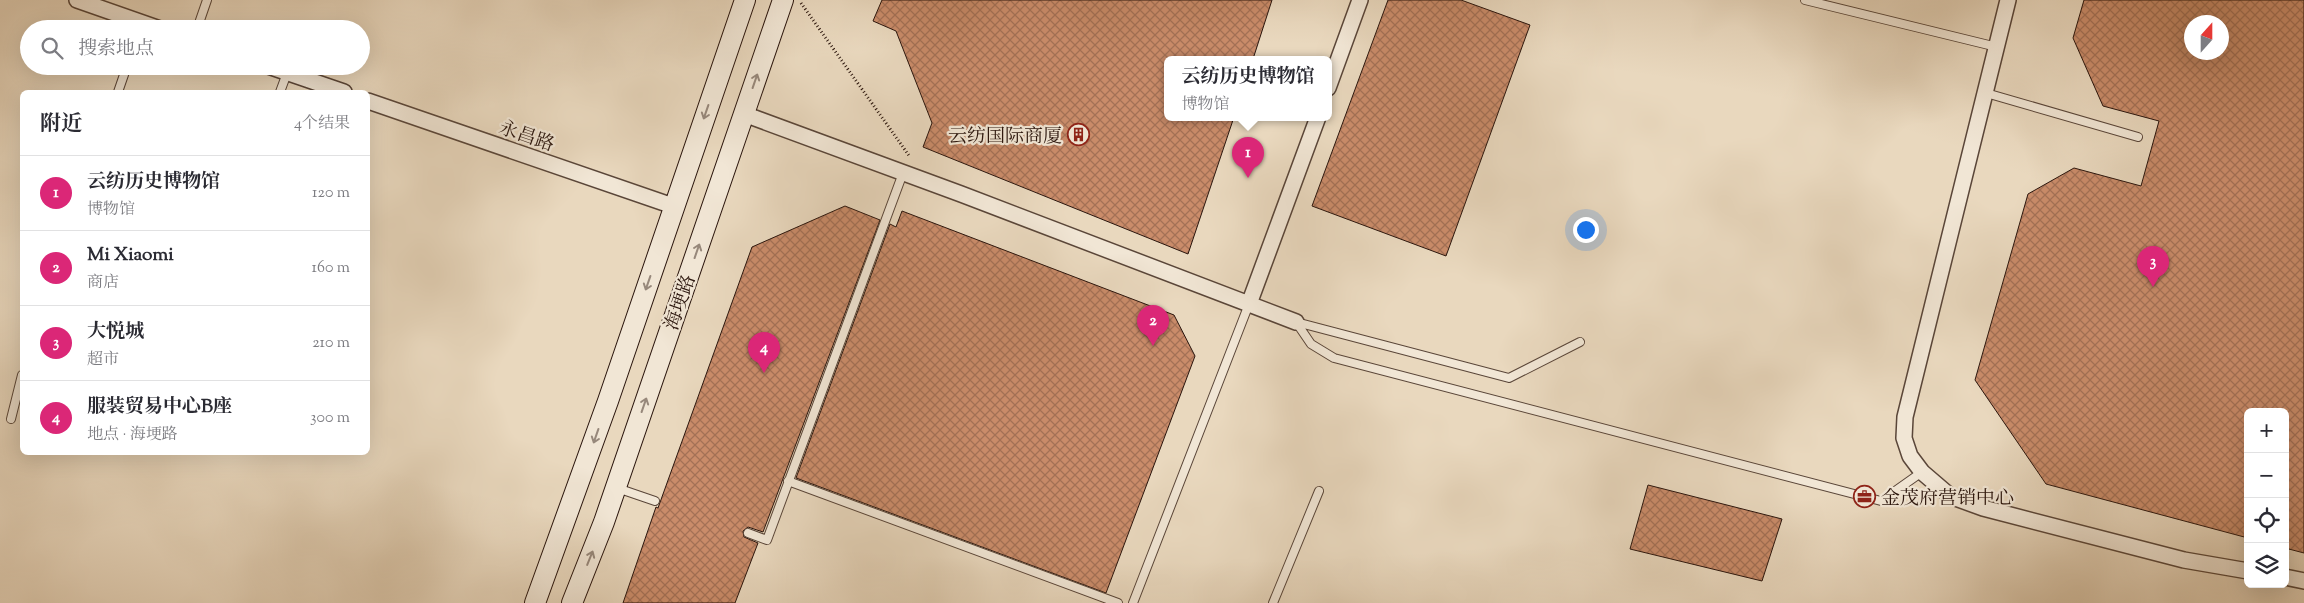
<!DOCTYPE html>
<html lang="zh">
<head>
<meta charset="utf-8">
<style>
	body { margin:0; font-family:"Sorts Mill Goudy","Noto Serif SC",serif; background:#f7f7f7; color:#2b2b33 }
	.controls { position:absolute; right:15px; bottom:15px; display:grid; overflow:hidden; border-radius:8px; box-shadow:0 5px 20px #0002 }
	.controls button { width:45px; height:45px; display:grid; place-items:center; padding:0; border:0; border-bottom:1px solid #e1e1e2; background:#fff; color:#2b2b33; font:25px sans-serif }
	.compass { position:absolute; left:2184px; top:15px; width:45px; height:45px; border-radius:50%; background:#fff; box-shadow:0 5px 20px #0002; rotate:21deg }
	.you { position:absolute; left:1585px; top:229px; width:18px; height:18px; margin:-12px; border:4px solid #fff; border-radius:50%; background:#1a73e8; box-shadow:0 0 0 8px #1a73e833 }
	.badge { display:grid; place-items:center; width:32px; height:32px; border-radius:50%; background:#db2777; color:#fff; font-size:16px; font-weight:700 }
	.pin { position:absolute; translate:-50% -41px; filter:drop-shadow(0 1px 2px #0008) }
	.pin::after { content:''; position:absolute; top:26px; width:18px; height:15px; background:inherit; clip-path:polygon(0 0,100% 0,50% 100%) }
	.popup { position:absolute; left:1164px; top:56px; width:168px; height:65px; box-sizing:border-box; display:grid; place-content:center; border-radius:8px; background:#fff; filter:drop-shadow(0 1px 4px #0005); font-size:16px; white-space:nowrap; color:#7c7c81 }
	.popup b { font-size:19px; color:#2b2b33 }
	.popup::after { content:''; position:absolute; left:50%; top:100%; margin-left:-10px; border:10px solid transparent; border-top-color:#fff }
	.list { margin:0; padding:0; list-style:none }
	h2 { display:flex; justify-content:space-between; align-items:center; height:65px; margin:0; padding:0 20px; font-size:21px }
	h2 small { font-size:16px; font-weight:400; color:#7c7c81 }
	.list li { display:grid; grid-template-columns:32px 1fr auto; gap:15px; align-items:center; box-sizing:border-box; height:75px; padding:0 20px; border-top:1px solid #e1e1e2 }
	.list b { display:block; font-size:19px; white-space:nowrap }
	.list p { margin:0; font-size:16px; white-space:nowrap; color:#7c7c81 }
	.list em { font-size:16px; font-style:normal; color:#7c7c81 }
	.icon { flex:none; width:28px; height:28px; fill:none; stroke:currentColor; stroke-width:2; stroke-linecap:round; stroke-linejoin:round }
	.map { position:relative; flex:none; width:2304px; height:603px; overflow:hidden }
	.search { position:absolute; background:#fff; box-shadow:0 5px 20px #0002; left:20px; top:20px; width:350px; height:55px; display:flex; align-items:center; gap:12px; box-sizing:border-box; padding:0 18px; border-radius:28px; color:#7c7c81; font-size:19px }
	.panel { position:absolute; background:#fff; box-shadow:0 5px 20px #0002; left:20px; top:90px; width:350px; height:365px; border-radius:8px }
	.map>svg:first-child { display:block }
</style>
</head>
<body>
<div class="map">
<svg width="2304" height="603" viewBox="0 0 2304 603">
	<defs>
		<pattern id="building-cross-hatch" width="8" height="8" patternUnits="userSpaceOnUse" patternTransform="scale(1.25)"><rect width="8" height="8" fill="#ca8c6a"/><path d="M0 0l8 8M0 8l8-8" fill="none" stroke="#a47156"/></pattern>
	</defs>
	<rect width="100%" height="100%" fill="#e9d8be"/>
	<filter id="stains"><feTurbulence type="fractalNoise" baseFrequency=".004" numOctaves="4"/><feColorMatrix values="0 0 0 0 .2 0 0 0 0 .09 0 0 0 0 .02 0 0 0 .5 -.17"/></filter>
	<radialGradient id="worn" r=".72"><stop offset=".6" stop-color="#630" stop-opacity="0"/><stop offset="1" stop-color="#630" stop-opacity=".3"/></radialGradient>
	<path fill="url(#building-cross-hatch)" stroke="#2a150d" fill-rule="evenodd" d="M 882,0 L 1272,0 L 1253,59 L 1168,59 L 1168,117 L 1234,117 L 1188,254 L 923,147 L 932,123 L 896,31 L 873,21 Z
		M 1388,0 L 1461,0 L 1530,25 L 1446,256 L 1312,206 Z
		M 2084,0 L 2304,0 L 2304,553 L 2285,548 L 2285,412 L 2248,412 L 2248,538 L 2046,484 L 1975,380 L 2028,194 L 2074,168 L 2141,186 L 2159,121 L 2103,106 L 2073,38 ZM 2192,22 L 2222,22 L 2222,52 L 2192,52 Z
		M 845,206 L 880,220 L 763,532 L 748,527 L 743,531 L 744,537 L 758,543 L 735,603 L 623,603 L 656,507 L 658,508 L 752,247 Z
		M 902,211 L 1174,315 L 1195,356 L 1106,593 L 796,478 L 890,224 L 896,227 Z
		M 1648,485 L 1782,519 L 1762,581 L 1630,549 Z"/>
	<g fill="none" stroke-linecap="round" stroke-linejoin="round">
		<defs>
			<path id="service" d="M 1805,0 L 1997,47
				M 197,29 L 207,0
				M 118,92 L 127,66
				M 280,92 L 287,73
				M 1986,93 L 2138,137
				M 1296,322 L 1311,344 L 1334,358 L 1881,501 L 1922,472
				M 1296,322 L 1509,378 L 1580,342
				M 11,419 L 22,375
				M 788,481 L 1118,603
				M 617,488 L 655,501
				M 748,533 L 767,540 L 903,173
				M 1133,603 L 1249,304
				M 1273,603 L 1319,491"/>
			<path id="minor" d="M 77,0 L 160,29
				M 2008,0 L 1905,417 L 1904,438 L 1910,456 L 1922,472 L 1950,496 L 1983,508 L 2184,560 L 2248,571
				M 268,66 L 344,92
				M 1328,88 L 1360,0
				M 368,101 L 673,206
				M 744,114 L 961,194 L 1296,322
				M 1249,304 L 1318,117
				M 2285,577 L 2304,581"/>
			<path id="secondary" d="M 535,603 L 608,401 L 745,0
				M 572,603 L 604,522 L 783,0"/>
		</defs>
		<use href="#service" stroke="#5a4639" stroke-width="10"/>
		<use href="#minor" stroke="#5a4639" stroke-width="18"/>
		<use href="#secondary" stroke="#2a150d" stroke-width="22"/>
		<path stroke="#2a150d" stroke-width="3" stroke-dasharray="1 2.5" stroke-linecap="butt" d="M 801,3 L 910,157"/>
		<use href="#service" stroke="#f1e6d5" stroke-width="8"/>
		<use href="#minor" stroke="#f1e6d5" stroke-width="15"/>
		<use href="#secondary" stroke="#f1e6d5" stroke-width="20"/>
	</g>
	<defs><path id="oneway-shaft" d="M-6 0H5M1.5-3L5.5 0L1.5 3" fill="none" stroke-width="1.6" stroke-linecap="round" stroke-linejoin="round" transform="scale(1.25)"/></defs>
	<g stroke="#97887b">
		<use href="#oneway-shaft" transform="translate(755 81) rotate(-71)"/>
		<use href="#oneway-shaft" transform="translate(706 112) rotate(109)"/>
		<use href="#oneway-shaft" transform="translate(697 251) rotate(-71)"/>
		<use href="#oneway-shaft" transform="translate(648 283) rotate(109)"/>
		<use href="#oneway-shaft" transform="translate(644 405) rotate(-71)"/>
		<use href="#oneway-shaft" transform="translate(596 436) rotate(109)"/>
		<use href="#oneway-shaft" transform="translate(590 558) rotate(-68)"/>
	</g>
	<defs>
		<symbol id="building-ring" viewBox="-11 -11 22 22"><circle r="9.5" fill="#f1e6d5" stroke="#8f2418" stroke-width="1.5"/><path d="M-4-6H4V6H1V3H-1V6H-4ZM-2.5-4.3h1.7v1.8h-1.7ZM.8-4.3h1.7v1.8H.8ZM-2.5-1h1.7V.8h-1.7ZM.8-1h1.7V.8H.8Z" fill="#8f2418"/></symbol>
		<symbol id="office-ring" viewBox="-11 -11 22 22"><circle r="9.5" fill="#f1e6d5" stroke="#8f2418" stroke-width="1.5"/><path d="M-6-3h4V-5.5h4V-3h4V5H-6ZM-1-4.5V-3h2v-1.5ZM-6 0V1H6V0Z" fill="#8f2418"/></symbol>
	</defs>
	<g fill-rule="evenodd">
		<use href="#building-ring" x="1066" y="122" width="25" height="25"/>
		<use href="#office-ring" x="1852" y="484" width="25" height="25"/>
	</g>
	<g text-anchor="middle" stroke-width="4.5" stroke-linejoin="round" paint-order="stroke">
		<g font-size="19" fill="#2a150d" stroke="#f1e6d5">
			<text transform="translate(527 135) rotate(19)" y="7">永昌路</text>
			<text transform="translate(679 302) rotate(-71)" y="7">海埂路</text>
		</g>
		<g font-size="19" fill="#2a150d" stroke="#f1e6d5" text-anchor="end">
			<text x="1062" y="142">云纺国际商厦</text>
			<text x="1881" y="504" text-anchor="start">金茂府营销中心</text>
		</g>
	</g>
	<rect width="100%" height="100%" filter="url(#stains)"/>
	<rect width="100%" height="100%" fill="url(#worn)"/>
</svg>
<div class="controls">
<button>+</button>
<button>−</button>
<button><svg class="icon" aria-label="locate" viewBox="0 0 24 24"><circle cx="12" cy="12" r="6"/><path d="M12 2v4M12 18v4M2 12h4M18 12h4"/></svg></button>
<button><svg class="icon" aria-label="layers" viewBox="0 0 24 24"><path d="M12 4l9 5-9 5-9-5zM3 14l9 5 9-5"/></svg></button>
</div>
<svg class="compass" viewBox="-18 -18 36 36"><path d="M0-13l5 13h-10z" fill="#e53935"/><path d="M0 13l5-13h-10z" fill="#7c7c81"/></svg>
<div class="you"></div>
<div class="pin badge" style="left:1248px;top:178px">1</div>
<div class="popup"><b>云纺历史博物馆</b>博物馆</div>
<div class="pin badge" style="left:1153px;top:346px">2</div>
<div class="pin badge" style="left:2153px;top:287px">3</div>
<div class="pin badge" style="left:764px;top:373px">4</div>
<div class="search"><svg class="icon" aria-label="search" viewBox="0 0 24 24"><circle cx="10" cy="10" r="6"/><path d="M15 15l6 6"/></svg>搜索地点</div>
<section class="panel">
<h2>附近<small>4个结果</small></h2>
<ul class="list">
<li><span class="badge">1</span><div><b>云纺历史博物馆</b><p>博物馆</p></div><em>120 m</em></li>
<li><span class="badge">2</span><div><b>Mi Xiaomi</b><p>商店</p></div><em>160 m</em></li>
<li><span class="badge">3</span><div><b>大悦城</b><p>超市</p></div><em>210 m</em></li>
<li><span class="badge">4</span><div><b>服装贸易中心B座</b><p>地点 · 海埂路</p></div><em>300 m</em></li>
</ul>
</section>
</div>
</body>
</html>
